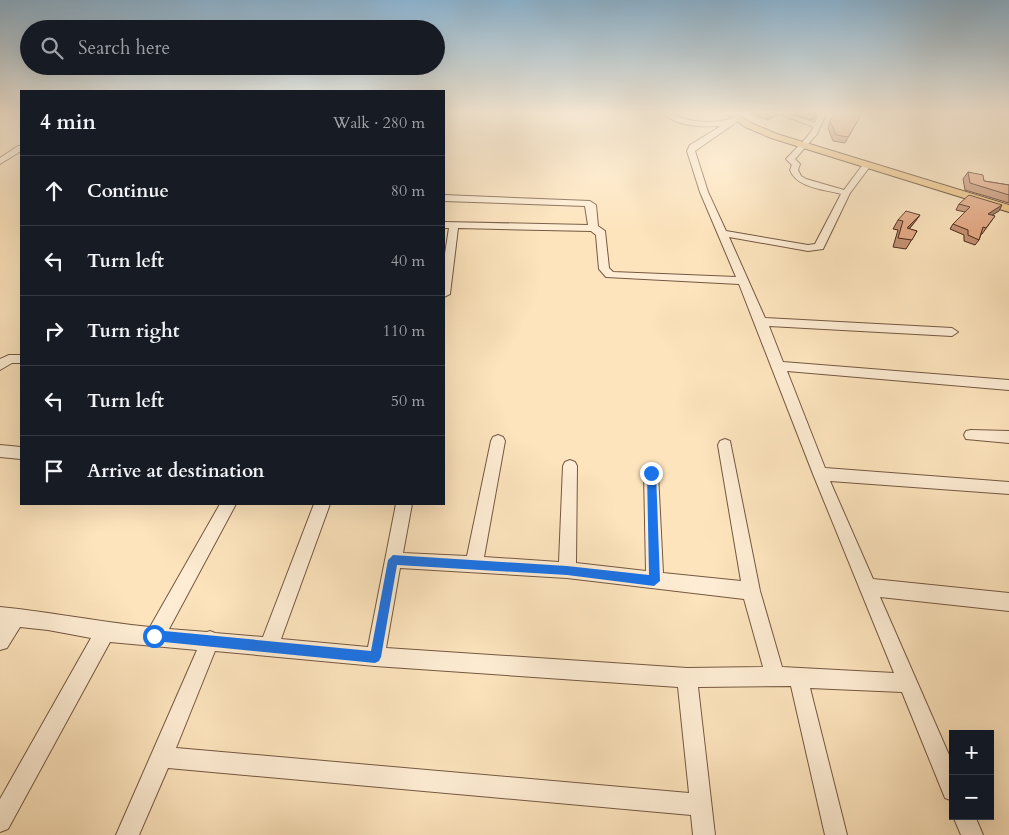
<!DOCTYPE html>
<html lang="en">
<head>
<meta charset="utf-8">
<style>
	body { margin:0; font-family:Cardo,serif; background:#20242c; color:#f1f3f6 }
	.controls { position:absolute; right:15px; bottom:15px; display:grid; overflow:hidden; border-radius:0px; box-shadow:0 5px 20px #0002 }
	.controls button { width:45px; height:45px; display:grid; place-items:center; padding:0; border:0; border-bottom:1px solid #363941; background:#171b24; color:#f1f3f6; font:25px sans-serif }
	.stop { position:absolute; width:15px; height:15px; margin:-11px; border:4px solid #1a73e8; border-radius:50%; background:#fff }
	.stop.end { background:#1a73e8; border-color:#fff; box-shadow:0 1px 5px #0008 }
	.list { margin:0; padding:0; list-style:none }
	h2 { display:flex; justify-content:space-between; align-items:center; height:65px; margin:0; padding:0 20px; font-size:21px }
	h2 small { font-size:16px; font-weight:400; color:#9ea1a6 }
	.list li { display:grid; grid-template-columns:32px 1fr auto; gap:15px; align-items:center; box-sizing:border-box; height:70px; padding:0 20px; border-top:1px solid #363941 }
	.list b { display:block; font-size:19px; white-space:nowrap }
	.list em { font-size:16px; font-style:normal; color:#9ea1a6 }
	.icon { flex:none; width:28px; height:28px; fill:none; stroke:currentColor; stroke-width:2; stroke-linecap:round; stroke-linejoin:round }
	.map { position:relative; flex:none; width:1009px; height:835px; overflow:hidden }
	.search { position:absolute; background:#171b24; box-shadow:0 5px 20px #0002; left:20px; top:20px; width:425px; height:55px; display:flex; align-items:center; gap:12px; box-sizing:border-box; padding:0 18px; border-radius:28px; color:#9ea1a6; font-size:19px }
	.panel { position:absolute; background:#171b24; box-shadow:0 5px 20px #0002; left:20px; top:90px; width:425px; height:415px; border-radius:0px }
	.map>svg:first-child { display:block }
</style>
</head>
<body>
<div class="map">
<svg width="1009" height="835" viewBox="0 0 1009 835">
	<rect width="100%" height="100%" fill="#fde4bd"/>
	<filter id="stains"><feTurbulence type="fractalNoise" baseFrequency=".004" numOctaves="4"/><feColorMatrix values="0 0 0 0 .2 0 0 0 0 .09 0 0 0 0 .02 0 0 0 .5 -.17"/></filter>
	<radialGradient id="worn" r=".72"><stop offset=".6" stop-color="#630" stop-opacity="0"/><stop offset="1" stop-color="#630" stop-opacity=".3"/></radialGradient>
	<g fill="none" stroke-linecap="round" stroke-linejoin="round">
		<defs>
			<path id="minor" d="M 662,113 C 671,112 677,117 685,119 C 702,124 722,122 737,117 L 741,119 L 695,151 L 708,192 L 726,231 L 808,245 L 815,244 L 841,194 C 823,189 797,188 790,170 L 792,165 L 786,159 L 807,137 L 814,127 L 777,113 L 786,113 L 815,123 L 818,115 L 816,113 L 826,114 L 817,134 L 795,159 L 800,164 L 798,170 L 801,176 L 806,179 L 844,190 L 864,163 L 871,165 L 850,193 L 823,249 L 808,251 L 729,237 L 765,318 L 952,328 L 958,332 L 952,336 L 769,326 L 783,362 L 1009,380 L 1009,390 L 787,371 L 825,468 L 1009,482 L 1009,494 L 830,481 L 873,579 L 1009,593 L 1009,611 L 880,597 L 953,764 L 953,801 L 945,798 L 902,692 L 810,688 L 847,835 L 825,835 L 791,686 L 698,687 L 715,835 L 693,835 L 691,815 L 168,768 L 139,835 L 116,835 L 197,650 L 110,642 L 8,829 L 0,832 L 0,799 L 91,638 L 48,630 L 20,627 L 7,648 L 0,650 L 0,607 C 50,612 100,622 150,627 L 220,504 L 236,504 L 169,629 L 207,632 L 210,631 L 215,633 L 263,637 L 314,504 L 330,504 L 281,639 L 368,647 L 396,504 L 412,504 L 403,553 L 467,556 L 491,441 L 493,437 L 498,435 L 503,437 L 505,441 L 484,557 L 559,562 L 563,466 L 565,462 L 570,460 L 575,462 L 577,466 L 576,563 L 646,571 L 644,473 L 646,469 L 651,467 L 656,469 L 658,473 L 663,573 L 741,581 L 718,445 L 720,441 L 725,439 L 730,441 L 760,591 L 782,667 L 894,673 L 813,474 L 739,284 L 606,277 L 599,269 L 596,235 L 591,231 L 458,228 L 450,294 L 444,297 L 444,260 L 449,228 L 444,228 L 444,222 L 588,225 L 585,206 L 444,201 L 444,195 L 590,201 L 596,205 L 598,226 L 605,231 L 609,268 L 613,272 L 736,277 L 700,192 L 687,151 L 690,145 L 721,126 C 701,127 678,127 662,113 ZM 400,568 L 567,578 L 744,599 L 763,667 L 687,668 L 386,648 ZM 215,651 L 375,666 L 678,687 L 689,793 L 176,748 Z
				M 18,146 L 21,146 L 21,151 L 0,164 L 0,158 Z
				M 9,355 L 21,355 L 21,363 L 12,363 L 0,370 L 0,359 Z
				M 971,430 L 1009,431 L 1009,443 L 966,439 L 964,435 L 966,431 Z
				M 0,445 L 21,447 L 21,459 L 0,457 Z
				M 953,816 L 975,816 L 983,835 L 961,835 Z"/>
			<path id="major" d="M 726,113 L 735,113 L 751,123 L 777,134 L 1009,205 L 1009,212 L 771,138 L 745,127 Z"/>
		</defs>
		<use href="#minor" stroke="#755841" stroke-width="2"/>
		<use href="#major" stroke="#482918" stroke-width="2"/>
		<use href="#minor" fill="#feedd4" fill-rule="evenodd"/>
		<use href="#major" fill="#eec27e" fill-rule="evenodd"/>
	</g>
	<path fill="#c59274" stroke="#482918" d="M 750,113 L 777,113 L 777,115 L 767,120 L 751,114 Z
		M 791,113 L 817,113 L 815,118 L 812,120 Z
		M 861,115 L 845,143 L 833,141 L 828,128 L 830,121 Z
		M 968,172 L 984,181 L 1009,185 L 1009,203 L 965,190 L 963,179 Z
		M 959,204 L 999,211 L 991,215 L 995,216 L 982,234 L 981,234 L 979,240 L 975,245 L 964,241 L 964,235 L 950,229 L 953,224 L 965,212 L 956,210 Z
		M 920,215 L 914,223 L 909,229 L 917,231 L 906,249 L 893,247 L 898,230 L 893,229 L 898,220 Z"/>
	<path fill="#a0775e" stroke="#482918" d="M 771,113 L 777,113 L 777,115 L 767,120 L 769,114 Z
		M 814,113 L 817,113 L 815,118 L 812,120 Z
		M 1002,205 L 999,211 L 984,220 L 988,214 Z
		M 920,215 L 914,223 L 902,237 L 907,228 Z"/>
	<path fill="#e5aa87" stroke="#482918" d="M 835,113 L 862,113 L 848,137 L 836,135 L 830,121 Z
		M 968,172 L 983,175 L 984,181 L 1009,185 L 1009,195 L 970,183 Z
		M 969,195 L 1002,205 L 988,214 L 995,216 L 986,228 L 983,227 L 979,240 L 968,235 L 968,230 L 953,224 L 970,207 L 959,204 Z
		M 906,211 L 920,215 L 907,228 L 917,231 L 912,240 L 898,238 L 903,221 L 898,220 Z"/>
	<linearGradient id="sky" x2="0" y2="1"><stop stop-color="#8cb7d6"/><stop offset="0.49" stop-color="#fef3e1"/><stop offset="1" stop-color="#fef3e1" stop-opacity="0"/></linearGradient>
	<rect width="1009" height="230" fill="url(#sky)"/>
	<path fill="#1a73e8" d="M 651,470 L 656,473 L 660,581 L 654,586 L 567,575 L 397,565 L 381,657 L 379,661 L 375,663 L 154,641 L 151,640 L 149,636 L 151,632 L 154,630 L 371,651 L 388,560 L 393,555 L 567,566 L 649,575 L 647,473 Z"/>
	<rect width="100%" height="100%" filter="url(#stains)"/>
	<rect width="100%" height="100%" fill="url(#worn)"/>
</svg>
<div class="controls">
<button>+</button>
<button>−</button>
</div>
<div class="stop" style="left:154px;top:636px"></div>
<div class="stop end" style="left:651px;top:473px"></div>
<div class="search"><svg class="icon" aria-label="search" viewBox="0 0 24 24"><circle cx="10" cy="10" r="6"/><path d="M15 15l6 6"/></svg>Search here</div>
<section class="panel">
<h2>4 min<small>Walk · 280 m</small></h2>
<ul class="list">
<li><svg class="icon" aria-label="ahead" viewBox="0 0 24 24"><path d="M12 20V5M6 11l6-6 6 6"/></svg><div><b>Continue</b></div><em>80 m</em></li>
<li><svg class="icon" aria-label="left" viewBox="0 0 24 24"><path d="M17 20v-9H6M10 6l-5 5 5 5"/></svg><div><b>Turn left</b></div><em>40 m</em></li>
<li><svg class="icon" aria-label="right" viewBox="0 0 24 24"><path d="M7 20v-9h11M14 6l5 5-5 5"/></svg><div><b>Turn right</b></div><em>110 m</em></li>
<li><svg class="icon" aria-label="left" viewBox="0 0 24 24"><path d="M17 20v-9H6M10 6l-5 5 5 5"/></svg><div><b>Turn left</b></div><em>50 m</em></li>
<li><svg class="icon" aria-label="arrive" viewBox="0 0 24 24"><path d="M6 21V4h12l-3 4 3 4H6"/></svg><div><b>Arrive at destination</b></div></li>
</ul>
</section>
</div>
</body>
</html>
